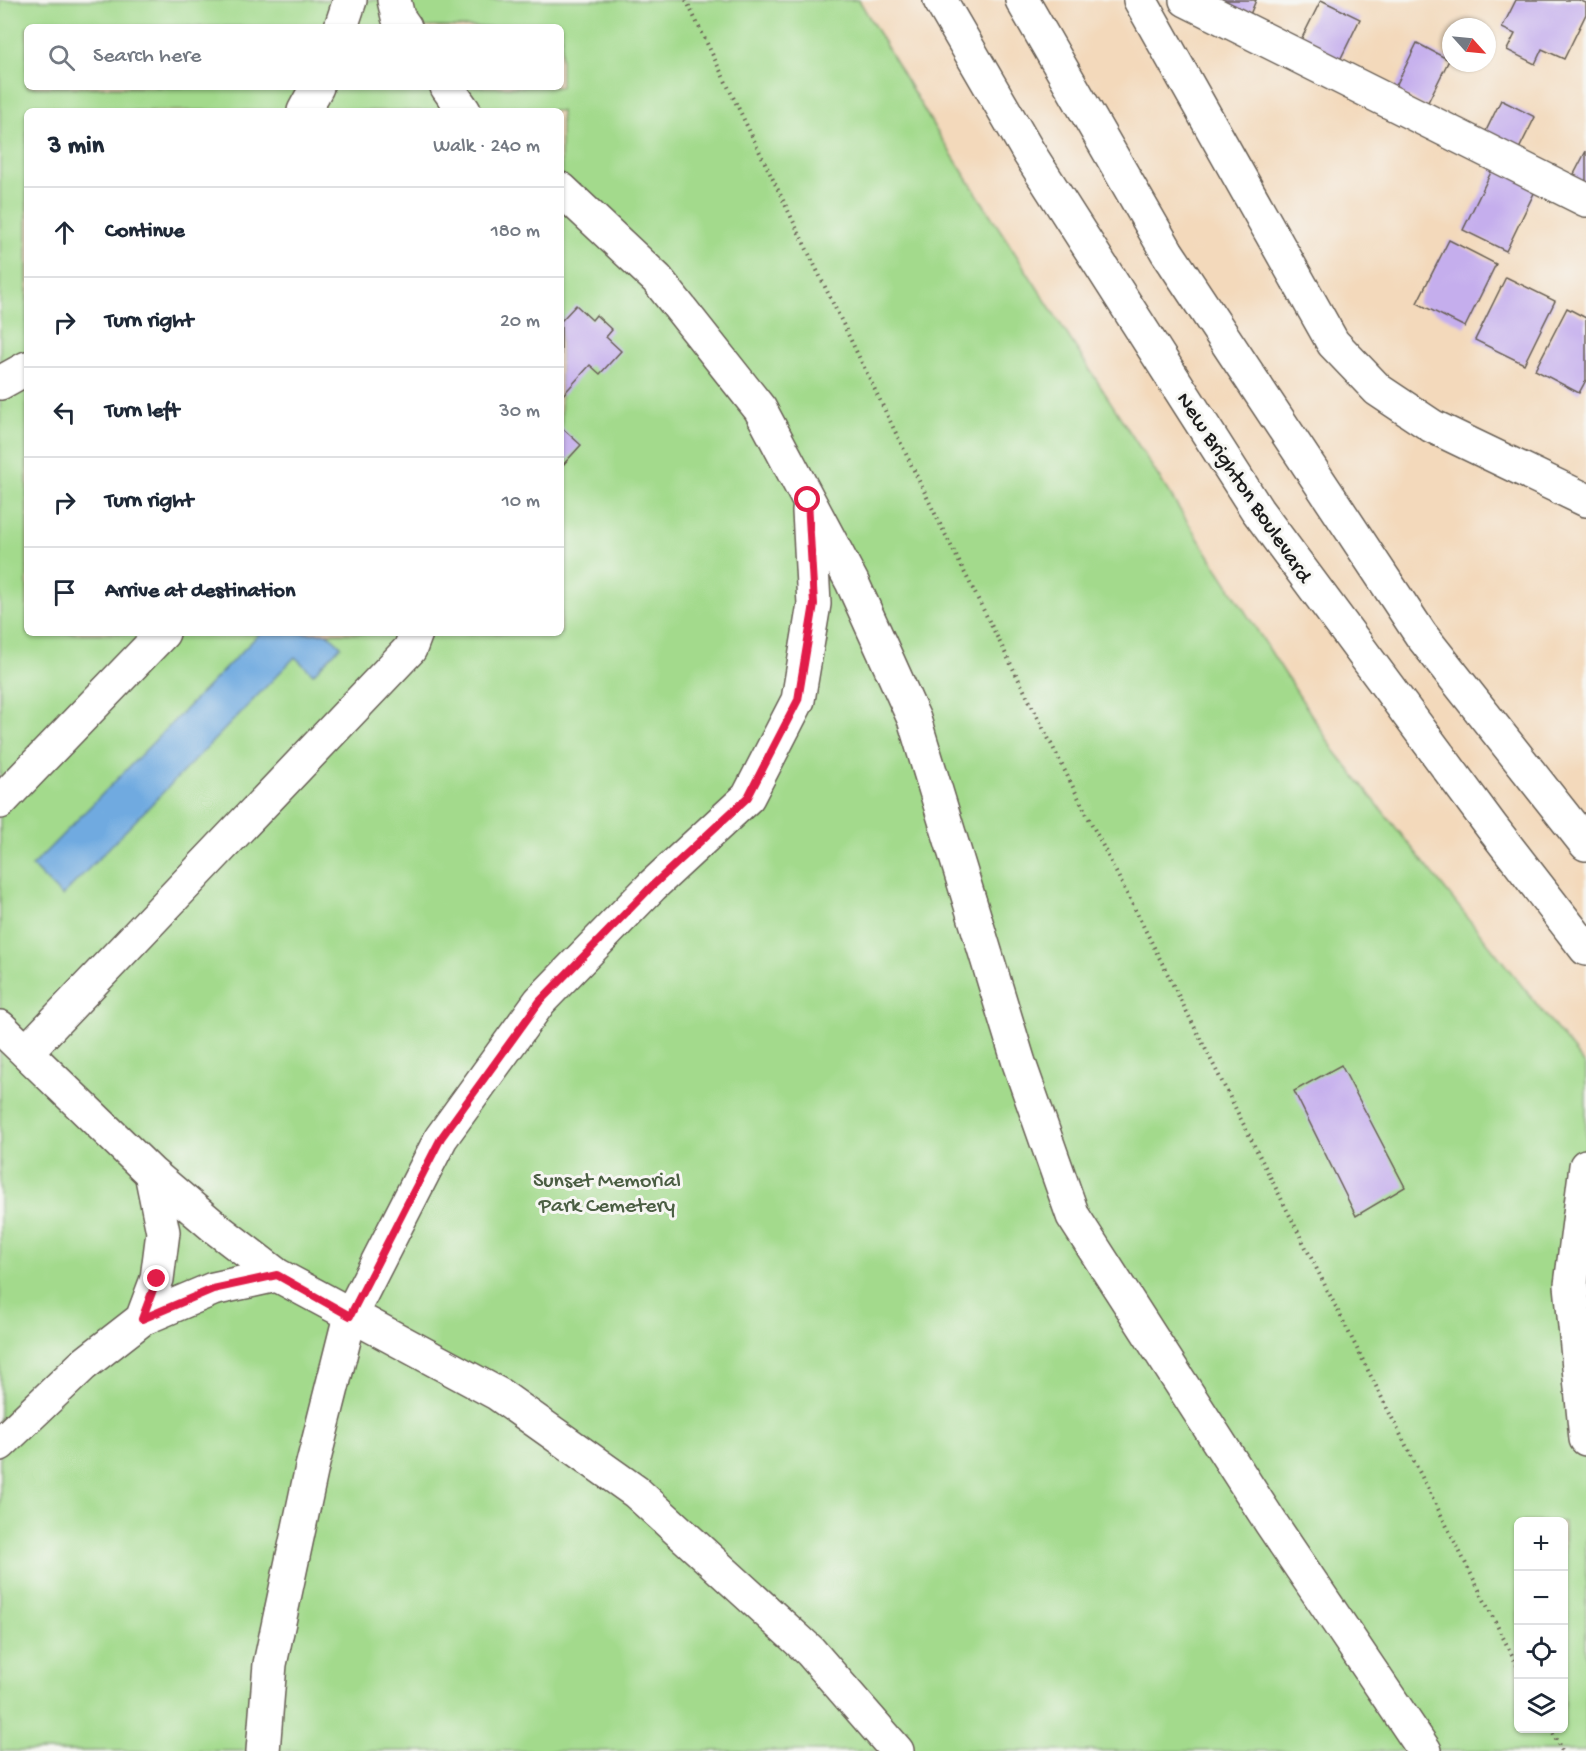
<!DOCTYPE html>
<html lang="en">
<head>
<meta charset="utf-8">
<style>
	body { margin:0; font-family:"Gochi Hand",sans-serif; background:#f2f2f3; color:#1f2937 }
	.controls { position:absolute; right:18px; bottom:18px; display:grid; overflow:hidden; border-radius:9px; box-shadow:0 2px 4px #0004 }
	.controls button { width:54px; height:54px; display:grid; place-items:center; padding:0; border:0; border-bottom:2px solid #e0e1e3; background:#fff; color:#1f2937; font:30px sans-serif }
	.compass { position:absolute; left:1442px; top:18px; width:54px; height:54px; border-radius:50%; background:#fff; box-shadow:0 2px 4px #0004; rotate:117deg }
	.stop { position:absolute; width:18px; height:18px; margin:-14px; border:4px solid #e11d48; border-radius:50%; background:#fff }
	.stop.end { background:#e11d48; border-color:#fff; box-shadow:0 2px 6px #0008 }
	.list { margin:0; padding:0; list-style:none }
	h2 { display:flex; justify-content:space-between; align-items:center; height:78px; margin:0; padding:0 24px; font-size:26px }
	h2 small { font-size:20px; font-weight:400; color:#747a83 }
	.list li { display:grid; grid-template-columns:39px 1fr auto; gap:18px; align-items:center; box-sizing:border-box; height:90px; padding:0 24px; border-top:2px solid #e0e1e3 }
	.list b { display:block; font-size:22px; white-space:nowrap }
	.list em { font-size:20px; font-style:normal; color:#747a83 }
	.icon { flex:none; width:33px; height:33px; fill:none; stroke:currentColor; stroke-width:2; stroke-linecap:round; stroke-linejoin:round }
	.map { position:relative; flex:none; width:1586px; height:1751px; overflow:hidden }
	.search { position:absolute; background:#fff; box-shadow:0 2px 4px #0004; left:24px; top:24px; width:540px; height:66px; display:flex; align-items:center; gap:15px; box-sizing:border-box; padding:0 21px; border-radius:9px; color:#747a83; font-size:22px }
	.panel { position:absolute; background:#fff; box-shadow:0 2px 4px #0004; left:24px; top:108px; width:540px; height:528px; border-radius:9px }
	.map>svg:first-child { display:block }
</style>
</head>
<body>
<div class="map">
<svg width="1586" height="1751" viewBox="0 0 1586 1751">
	<rect width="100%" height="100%" fill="#f6f6f2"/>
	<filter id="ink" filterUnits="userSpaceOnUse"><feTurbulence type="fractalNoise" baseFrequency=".0167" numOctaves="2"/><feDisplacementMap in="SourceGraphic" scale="12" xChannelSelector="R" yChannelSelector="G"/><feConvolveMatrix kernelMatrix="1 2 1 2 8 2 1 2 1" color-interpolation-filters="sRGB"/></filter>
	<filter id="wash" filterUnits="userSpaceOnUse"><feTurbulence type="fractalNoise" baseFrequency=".008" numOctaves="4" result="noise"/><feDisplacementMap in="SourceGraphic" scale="24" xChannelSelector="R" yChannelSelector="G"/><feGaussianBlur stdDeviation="1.35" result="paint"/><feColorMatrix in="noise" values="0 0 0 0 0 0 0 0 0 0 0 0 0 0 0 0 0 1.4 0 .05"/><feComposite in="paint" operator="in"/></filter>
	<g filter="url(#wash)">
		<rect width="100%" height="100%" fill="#f3d9bb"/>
		<path fill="#a3da8c" stroke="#607b54" stroke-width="1.5" fill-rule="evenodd" d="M 0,0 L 859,0 L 936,130 L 1334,750 L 1586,1066 L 1586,1751 L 0,1751 ZM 27,27 L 561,27 L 561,87 L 27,87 ZM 27,111 L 561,111 L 561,633 L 27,633 ZM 1518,1522 L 1564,1522 L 1564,1728 L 1518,1728 Z"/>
		<path fill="#6faae0" stroke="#46637e" stroke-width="1.5" d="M 260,633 L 327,633 L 341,646 L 313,674 L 295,657 L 62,896 L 32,866 Z"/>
		<g id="blocks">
			<path fill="#c5aeed" d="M 1215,0 L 1256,0 L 1249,17 Z
				M 1321,0 L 1360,19 L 1339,62 L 1300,42 Z
				M 1516,0 L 1579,0 L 1586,3 L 1586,14 L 1564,59 L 1542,49 L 1535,64 L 1507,50 L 1515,34 L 1502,28 Z
				M 1417,43 L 1449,60 L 1426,106 L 1394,90 Z
				M 1501,100 L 1535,117 L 1518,151 L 1484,135 Z
				M 1586,151 L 1586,185 L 1572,178 Z
				M 1494,166 L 1537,187 L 1506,251 L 1463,230 Z
				M 1449,240 L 1496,264 L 1465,327 L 1417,303 Z
				M 1506,277 L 1555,301 L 1524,364 L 1475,340 Z
				M 576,305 L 592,320 L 596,315 L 612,330 L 606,337 L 621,351 L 600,374 L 590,365 L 561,397 L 561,321 Z
				M 1567,308 L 1586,318 L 1586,380 L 1579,393 L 1535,370 Z
				M 561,427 L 581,445 L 561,467 Z
				M 1341,1065 L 1405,1187 L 1356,1216 L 1294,1091 Z"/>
		</g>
	</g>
	<g filter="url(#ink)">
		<use href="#blocks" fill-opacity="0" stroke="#675e54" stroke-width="1.5"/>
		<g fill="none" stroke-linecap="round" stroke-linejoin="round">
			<defs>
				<path id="minor" d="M 394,0 L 398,17 L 405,27
					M 1140,0 L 1333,343 L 1378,390 L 1432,426 L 1586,500
					M 1186,0 L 1586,200
					M 341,27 L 350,0
					M 447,87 L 464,111
					M 304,111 L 317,87
					M 561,189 L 657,279 L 760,409 L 852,582 L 914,719 L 1019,1063 L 1073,1216 L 1271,1523 L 1425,1751
					M 0,383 L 27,368
					M 0,802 L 163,633
					M 0,1027 L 151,1173 L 217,1229 L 277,1275
					M 26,1052 L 410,649 L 416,633
					M 1586,1166 L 1571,1285 L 1586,1439
					M 142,1319 L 157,1279 L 163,1232 L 151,1173
					M 0,1444 L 83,1365 L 142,1319 L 213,1289 L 277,1275 L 498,1394 L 636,1492 L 810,1651 L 897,1751
					M 263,1751 L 270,1664 L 312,1467 L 350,1316 L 441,1138 L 540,1001 L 652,886 L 748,797 L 798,700 L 814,604 L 809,511"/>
				<path id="major" d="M 940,0 L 1029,153 L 1257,510 L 1491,826 L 1586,949
					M 1022,0 L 1167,252 L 1421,635 L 1586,844"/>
			</defs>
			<use href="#minor" stroke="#675e54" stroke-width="36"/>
			<use href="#major" stroke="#675e54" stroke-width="36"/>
			<path stroke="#675e54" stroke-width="4" stroke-dasharray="1.5 4.5" stroke-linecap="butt" d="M 686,0 L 939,522 L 1518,1667
				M 1550,1728 L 1562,1751"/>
			<use href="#minor" stroke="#fff" stroke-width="33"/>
			<use href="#major" stroke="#fff" stroke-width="33"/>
		</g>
	</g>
	<g fill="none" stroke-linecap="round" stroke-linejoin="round" filter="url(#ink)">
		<path stroke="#e11d48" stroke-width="8" d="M 157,1279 L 142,1319 L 213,1289 L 277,1275 L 350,1316 L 441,1138 L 540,1001 L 652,886 L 748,797 L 798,700 L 814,604 L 808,500"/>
	</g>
	<g text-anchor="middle" stroke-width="6" stroke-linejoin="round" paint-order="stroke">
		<g font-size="22" fill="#1c1c1c" stroke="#f6f6f2">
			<text transform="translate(1246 486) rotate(56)" y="8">New Brighton Boulevard</text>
		</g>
		<g font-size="22" fill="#4b5e43" stroke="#f6f6f2">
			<text x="607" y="1186">Sunset Memorial<tspan x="607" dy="25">Park Cemetery</tspan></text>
		</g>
	</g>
</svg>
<div class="controls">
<button>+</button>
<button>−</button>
<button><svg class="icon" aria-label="locate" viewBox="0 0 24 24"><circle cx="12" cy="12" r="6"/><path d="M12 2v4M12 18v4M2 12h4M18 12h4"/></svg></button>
<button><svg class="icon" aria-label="layers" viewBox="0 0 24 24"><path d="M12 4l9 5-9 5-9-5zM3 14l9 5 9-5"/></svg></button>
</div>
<svg class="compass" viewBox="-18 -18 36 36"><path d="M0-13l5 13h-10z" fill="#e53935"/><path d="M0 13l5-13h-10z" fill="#747a83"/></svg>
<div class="stop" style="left:808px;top:500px"></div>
<div class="stop end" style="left:157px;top:1279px"></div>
<div class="search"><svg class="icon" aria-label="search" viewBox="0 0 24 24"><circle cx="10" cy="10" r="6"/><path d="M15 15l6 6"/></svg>Search here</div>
<section class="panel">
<h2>3 min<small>Walk · 240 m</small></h2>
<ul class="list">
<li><svg class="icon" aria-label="ahead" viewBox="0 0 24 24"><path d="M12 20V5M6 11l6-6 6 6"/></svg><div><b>Continue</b></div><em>180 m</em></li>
<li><svg class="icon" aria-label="right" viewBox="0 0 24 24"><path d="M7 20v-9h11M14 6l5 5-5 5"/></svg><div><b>Turn right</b></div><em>20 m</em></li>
<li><svg class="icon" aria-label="left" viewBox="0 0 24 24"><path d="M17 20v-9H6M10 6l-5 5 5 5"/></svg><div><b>Turn left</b></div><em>30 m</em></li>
<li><svg class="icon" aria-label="right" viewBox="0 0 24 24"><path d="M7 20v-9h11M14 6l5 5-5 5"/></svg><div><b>Turn right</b></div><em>10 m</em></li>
<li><svg class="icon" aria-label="arrive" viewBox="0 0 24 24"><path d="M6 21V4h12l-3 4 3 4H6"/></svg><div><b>Arrive at destination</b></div></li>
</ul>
</section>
</div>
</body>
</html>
